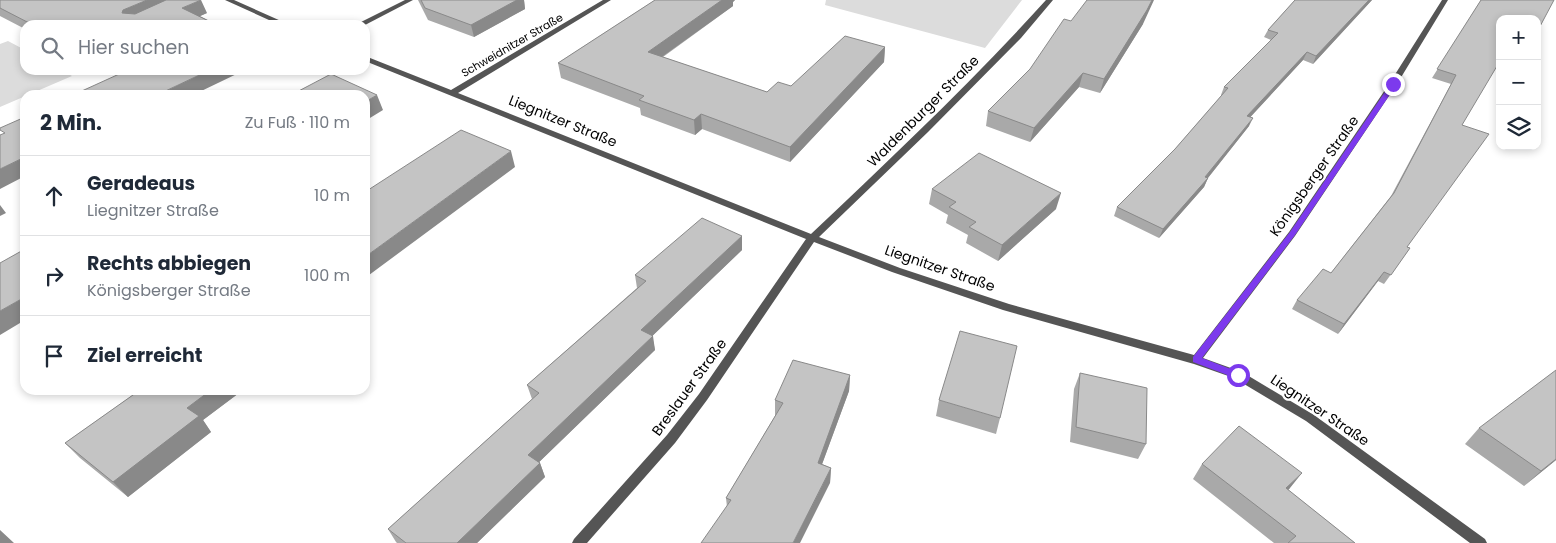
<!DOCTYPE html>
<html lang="de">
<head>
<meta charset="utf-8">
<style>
	body { margin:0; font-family:Poppins,sans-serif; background:#f2f2f3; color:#1f2937 }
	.controls { position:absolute; right:15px; top:15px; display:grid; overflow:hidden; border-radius:10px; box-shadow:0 2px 8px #0003 }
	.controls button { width:45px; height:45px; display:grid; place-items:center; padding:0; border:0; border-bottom:1px solid #e0e1e3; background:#fff; color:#1f2937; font:25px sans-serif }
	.stop { position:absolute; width:15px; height:15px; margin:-11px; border:4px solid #7c3aed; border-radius:50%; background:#fff }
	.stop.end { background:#7c3aed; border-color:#fff; box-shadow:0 1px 5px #0008 }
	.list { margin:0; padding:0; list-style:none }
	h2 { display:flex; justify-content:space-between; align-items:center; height:65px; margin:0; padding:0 20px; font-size:21px }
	h2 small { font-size:16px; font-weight:400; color:#747a83 }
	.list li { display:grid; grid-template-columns:32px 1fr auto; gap:15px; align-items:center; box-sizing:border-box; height:80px; padding:0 20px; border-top:1px solid #e0e1e3 }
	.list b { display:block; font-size:19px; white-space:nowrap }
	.list p { margin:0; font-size:16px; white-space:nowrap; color:#747a83 }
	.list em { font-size:16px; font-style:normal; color:#747a83 }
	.icon { flex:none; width:28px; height:28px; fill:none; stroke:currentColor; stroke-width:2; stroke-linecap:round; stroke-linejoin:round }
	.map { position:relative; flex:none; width:1556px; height:543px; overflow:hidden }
	.search { position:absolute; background:#fff; box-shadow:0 2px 8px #0003; left:20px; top:20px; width:350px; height:55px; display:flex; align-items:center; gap:12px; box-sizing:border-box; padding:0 18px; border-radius:15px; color:#747a83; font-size:19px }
	.panel { position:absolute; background:#fff; box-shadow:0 2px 8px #0003; left:20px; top:90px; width:350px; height:305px; border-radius:15px }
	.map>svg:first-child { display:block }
</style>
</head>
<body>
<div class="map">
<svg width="1556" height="543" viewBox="0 0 1556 543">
	<rect width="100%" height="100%" fill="#fff"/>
	<path fill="#dcdcdc" d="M 826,0 L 1022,0 L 985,48 L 825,5 Z
		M 8,41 L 25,50 L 25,70 L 62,70 L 72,76 L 0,107 L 0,44 Z"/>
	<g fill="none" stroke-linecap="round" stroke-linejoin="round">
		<path fill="#555" fill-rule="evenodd" d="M 405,0 L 413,0 L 365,25 L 355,25 Z"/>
		<path fill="#555" fill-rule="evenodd" d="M 225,0 L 234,0 L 290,25 L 280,25 Z
			M 603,0 L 611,0 L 458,93 L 811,234 C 891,158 972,82 1046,0 L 1053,0 L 1021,38 L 928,132 L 819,237 L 900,268 L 1009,304 L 1194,355 L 1289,232 L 1389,84 L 1442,0 L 1448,0 L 1397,84 L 1295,236 L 1203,358 L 1242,372 L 1314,415 L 1485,539 L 1487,543 L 1470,543 L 1306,421 L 1234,378 L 1194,364 L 1003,310 L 892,272 L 814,242 L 707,400 L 675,443 L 587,543 L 572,543 L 574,539 L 667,435 L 699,394 L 806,239 L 365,61 L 365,56 L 451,90 Z"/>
	</g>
	<path fill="#a9a9a9" d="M 0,0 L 207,13 L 200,16 L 217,25 L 25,25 L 25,29 L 0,16 Z
		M 418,0 L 524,0 L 525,9 L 474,37 L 428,20 Z
		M 655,0 L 735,0 L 733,2 L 733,6 L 663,57 L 767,92 L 791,86 L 885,47 L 884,62 L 790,162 L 702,129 L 695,135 L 641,115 L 640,108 L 561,78 L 558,63 Z
		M 1295,0 L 1372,0 L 1313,64 L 1303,60 L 1250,117 L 1249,126 L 1208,178 L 1204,187 L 1159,238 L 1114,216 L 1117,207 L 1175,149 L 1222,95 L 1221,95 L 1224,87 L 1271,40 L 1264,37 L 1268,30 Z
		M 1481,0 L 1500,19 L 1462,125 L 1407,247 L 1410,248 L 1384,284 L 1378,281 L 1338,334 L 1292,309 L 1297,300 L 1331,273 L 1391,196 L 1451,84 L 1432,78 Z
		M 1071,21 L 1143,24 L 1100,93 L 1079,87 L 1030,142 L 986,126 L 988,111 L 1030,69 Z
		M 932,189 L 1056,209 L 998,261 L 966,243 L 968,235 L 946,223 L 948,215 L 929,204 Z
		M 742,236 L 742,250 L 652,336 L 655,350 L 539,462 L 540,463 L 545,477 L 477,543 L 397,543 L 396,542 L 388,529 L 532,399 L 527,385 L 637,288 L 635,275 Z
		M 1080,373 L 1146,444 L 1138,459 L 1070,442 L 1074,389 Z
		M 850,375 L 849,391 L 822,464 L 831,468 L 830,483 L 727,507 L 726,498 L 775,416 L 775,400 Z
		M 140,390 L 243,390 L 203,420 L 211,432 L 128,497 L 80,458 L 65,443 Z
		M 939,400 L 1000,418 L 996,434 L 936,416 Z
		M 1479,428 L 1556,460 L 1524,486 L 1465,444 Z
		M 1202,464 L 1290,488 L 1288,490 L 1355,543 L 1274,543 L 1193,479 Z"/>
	<path fill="#898989" d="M 147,0 L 180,0 L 130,23 L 122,13 L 123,10 Z
		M 201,0 L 207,13 L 189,21 L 182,8 Z
		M 517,0 L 524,0 L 525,9 L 474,37 L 471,25 Z
		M 722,0 L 735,0 L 733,2 L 733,6 L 649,66 L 648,52 Z
		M 1152,0 L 1154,0 L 1143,24 L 1100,93 L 1104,79 Z
		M 1369,0 L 1372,0 L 1313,64 L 1316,56 Z
		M 885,47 L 884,62 L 790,162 L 790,147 Z
		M 1307,52 L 1303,60 L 1244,124 L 1247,116 Z
		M 210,70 L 245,70 L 193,95 L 157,95 Z
		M 1083,73 L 1079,87 L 1030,142 L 1034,128 Z
		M 377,95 L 383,110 L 365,121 L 365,102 Z
		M 701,114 L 702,129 L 695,135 L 694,120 Z
		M 1253,118 L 1249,126 L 1203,184 L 1208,178 L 1204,187 L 1159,238 L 1163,229 Z
		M 511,151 L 515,167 L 365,278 L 365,257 Z
		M 25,157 L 25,176 L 0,189 L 0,169 Z
		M 1061,193 L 1056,209 L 998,261 L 1002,245 Z
		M 0,205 L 6,213 L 0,216 Z
		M 742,236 L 742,250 L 644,344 L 641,330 Z
		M 1384,272 L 1378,281 L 1338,334 L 1344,324 Z
		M 25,297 L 25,320 L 0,335 L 0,311 Z
		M 653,336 L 655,350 L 532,469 L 528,455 Z
		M 850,375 L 849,391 L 817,478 L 818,463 Z
		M 211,390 L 243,390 L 203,420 L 211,432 L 128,497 L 113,482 L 187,408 Z
		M 1556,459 L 1556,460 L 1524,486 L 1541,471 Z
		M 540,463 L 545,477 L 477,543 L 457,543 Z
		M 831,468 L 830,483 L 800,543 L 793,543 Z
		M 1302,473 L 1290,488 L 1275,503 L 1286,488 Z
		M 0,530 L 14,543 L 0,543 Z"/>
	<path fill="#c4c4c4" stroke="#898989" d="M 0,0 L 147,0 L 123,10 L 122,13 L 135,14 L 166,0 L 201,0 L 182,8 L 217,25 L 33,25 L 0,8 Z
		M 421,0 L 517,0 L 471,25 L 425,8 Z
		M 655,0 L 722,0 L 648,52 L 767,92 L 778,82 L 791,86 L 845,36 L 885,47 L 790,147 L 701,114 L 694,120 L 639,100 L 644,96 L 558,63 Z
		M 1087,0 L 1152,0 L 1147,10 L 1104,79 L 1083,73 L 1034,128 L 988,111 L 1030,69 L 1064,19 L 1071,21 Z
		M 1295,0 L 1369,0 L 1316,56 L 1307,52 L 1247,116 L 1253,118 L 1205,177 L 1208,178 L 1163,229 L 1117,207 L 1175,149 L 1228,88 L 1224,87 L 1278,33 L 1268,30 Z
		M 1481,0 L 1554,0 L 1537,32 L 1537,19 L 1500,19 L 1500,61 L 1462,125 L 1489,134 L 1407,247 L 1410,248 L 1391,275 L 1384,272 L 1344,324 L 1297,300 L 1323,269 L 1331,273 L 1394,193 L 1456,75 L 1437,69 Z
		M 128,70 L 210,70 L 157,95 L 73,95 Z
		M 331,74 L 377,95 L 365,102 L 365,95 L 291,95 Z
		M 25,117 L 25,157 L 0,169 L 0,135 L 5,133 L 0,130 L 0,128 Z
		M 461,130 L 511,151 L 365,257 L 365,192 Z
		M 979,153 L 1061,193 L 1002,245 L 969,227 L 976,222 L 949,207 L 956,202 L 932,189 Z
		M 702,218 L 742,236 L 641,330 L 653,336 L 528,455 L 540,463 L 457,543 L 406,543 L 388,529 L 539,393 L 527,385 L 646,281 L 635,275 Z
		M 25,249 L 25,297 L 0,311 L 0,263 Z
		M 960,331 L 1017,346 L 1000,418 L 939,400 Z
		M 793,360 L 850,375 L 818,463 L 831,468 L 793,543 L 701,543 L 731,500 L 726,498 L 783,403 L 775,400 Z
		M 1556,370 L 1556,459 L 1541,471 L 1479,428 Z
		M 1080,373 L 1147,388 L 1146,444 L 1076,427 Z
		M 140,390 L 211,390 L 187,408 L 199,416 L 113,482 L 65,443 Z
		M 1239,426 L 1302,473 L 1286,488 L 1355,543 L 1288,543 L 1296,536 L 1202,464 Z"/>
	<path fill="#7c3aed" d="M 1391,83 L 1397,84 L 1295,235 L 1202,358 L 1241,373 L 1241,378 L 1238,379 L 1193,362 L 1193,357 L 1290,232 Z"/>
	<g text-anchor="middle" stroke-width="4.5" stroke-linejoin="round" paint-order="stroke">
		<g font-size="11" fill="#000" stroke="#fff">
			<text transform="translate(512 45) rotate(-30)" y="4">Schweidnitzer Straße</text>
		</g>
		<g font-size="14" fill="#000" stroke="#fff">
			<text transform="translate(923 111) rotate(-45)" y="5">Waldenburger Straße</text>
			<text transform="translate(563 121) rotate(22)" y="5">Liegnitzer Straße</text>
			<text transform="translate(1314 176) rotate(-55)" y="5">Königsberger Straße</text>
			<text transform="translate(940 268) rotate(19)" y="5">Liegnitzer Straße</text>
			<text transform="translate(689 387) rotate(-54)" y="5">Breslauer Straße</text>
			<text transform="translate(1320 410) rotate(34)" y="5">Liegnitzer Straße</text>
		</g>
	</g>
</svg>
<div class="controls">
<button>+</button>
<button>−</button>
<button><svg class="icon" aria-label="layers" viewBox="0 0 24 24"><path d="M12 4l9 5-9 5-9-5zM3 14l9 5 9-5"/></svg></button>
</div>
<div class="stop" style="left:1238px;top:375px"></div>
<div class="stop end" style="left:1393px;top:84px"></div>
<div class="search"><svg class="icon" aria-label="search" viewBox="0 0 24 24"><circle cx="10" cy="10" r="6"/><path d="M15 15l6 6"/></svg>Hier suchen</div>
<section class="panel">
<h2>2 Min.<small>Zu Fuß · 110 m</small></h2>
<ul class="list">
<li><svg class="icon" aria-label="ahead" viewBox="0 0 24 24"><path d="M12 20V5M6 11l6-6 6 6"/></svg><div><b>Geradeaus</b><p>Liegnitzer Straße</p></div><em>10 m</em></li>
<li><svg class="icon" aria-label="right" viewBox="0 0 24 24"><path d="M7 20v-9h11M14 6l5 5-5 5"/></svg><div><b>Rechts abbiegen</b><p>Königsberger Straße</p></div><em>100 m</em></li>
<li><svg class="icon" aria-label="arrive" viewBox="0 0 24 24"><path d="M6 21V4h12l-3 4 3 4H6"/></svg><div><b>Ziel erreicht</b></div></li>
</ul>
</section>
</div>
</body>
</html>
